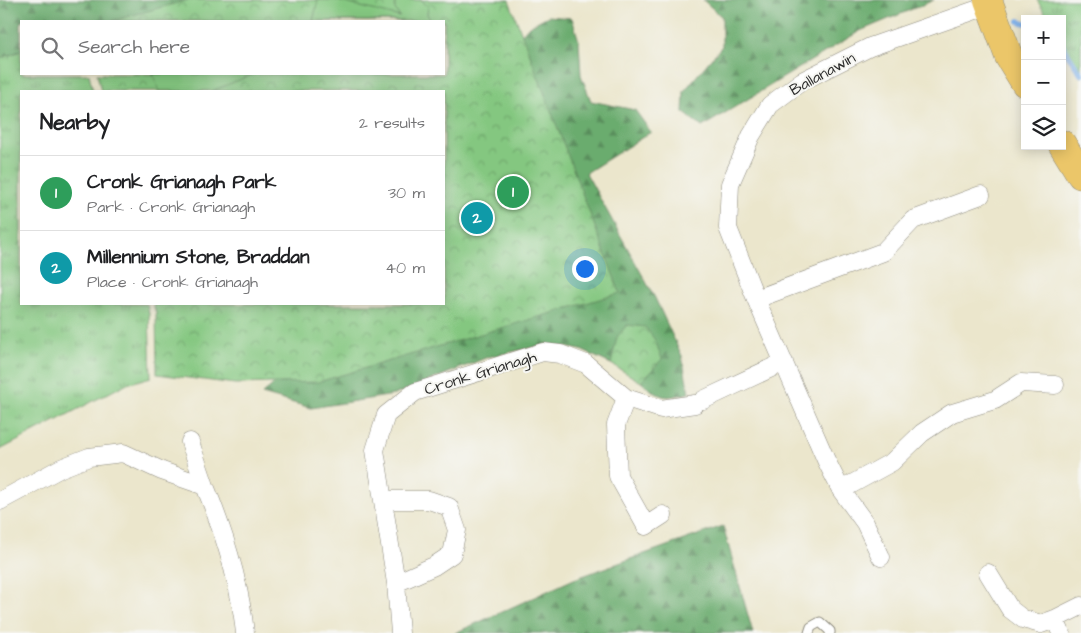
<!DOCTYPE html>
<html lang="en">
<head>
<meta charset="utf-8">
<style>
	body { margin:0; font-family:"Architects Daughter",sans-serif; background:#f6f6f6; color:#202124 }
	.controls { position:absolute; right:15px; top:15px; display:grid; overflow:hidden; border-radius:0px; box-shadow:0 2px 12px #0003 }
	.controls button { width:45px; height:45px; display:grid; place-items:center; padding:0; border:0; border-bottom:1px solid #e0e0e0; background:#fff; color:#202124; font:25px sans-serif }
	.you { position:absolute; left:584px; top:268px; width:18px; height:18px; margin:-12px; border:4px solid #fff; border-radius:50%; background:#1a73e8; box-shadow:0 0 0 8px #1a73e833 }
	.badge { display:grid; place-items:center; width:32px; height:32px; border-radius:50%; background:#1f6fb2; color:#fff; font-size:16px; font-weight:700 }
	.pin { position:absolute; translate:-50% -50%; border:2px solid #fff; box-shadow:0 1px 5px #0006 }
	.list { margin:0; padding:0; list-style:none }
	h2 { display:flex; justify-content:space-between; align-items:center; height:65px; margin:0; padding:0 20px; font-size:21px }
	h2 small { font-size:16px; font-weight:400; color:#757577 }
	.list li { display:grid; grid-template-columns:32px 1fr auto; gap:15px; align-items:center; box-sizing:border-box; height:75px; padding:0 20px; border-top:1px solid #e0e0e0 }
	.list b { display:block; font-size:19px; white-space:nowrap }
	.list p { margin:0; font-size:16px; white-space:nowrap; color:#757577 }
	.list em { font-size:16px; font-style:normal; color:#757577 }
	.icon { flex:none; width:28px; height:28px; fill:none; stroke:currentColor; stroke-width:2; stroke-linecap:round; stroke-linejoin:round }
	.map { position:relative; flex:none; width:1081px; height:633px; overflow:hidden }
	.search { position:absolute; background:#fff; box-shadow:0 2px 12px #0003; left:20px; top:20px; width:425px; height:55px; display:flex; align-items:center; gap:12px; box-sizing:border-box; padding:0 18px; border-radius:0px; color:#757577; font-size:19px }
	.panel { position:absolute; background:#fff; box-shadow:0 2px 12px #0003; left:20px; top:90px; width:425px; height:215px; border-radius:0px }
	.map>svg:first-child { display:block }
</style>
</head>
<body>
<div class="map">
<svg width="1081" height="633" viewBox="0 0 1081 633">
	<defs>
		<pattern id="grass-tufts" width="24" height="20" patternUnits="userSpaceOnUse" patternTransform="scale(1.25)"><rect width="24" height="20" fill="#84c780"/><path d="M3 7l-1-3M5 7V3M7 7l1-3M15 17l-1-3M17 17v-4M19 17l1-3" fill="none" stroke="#6ca269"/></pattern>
		<pattern id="forest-firs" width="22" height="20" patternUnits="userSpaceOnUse" patternTransform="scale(1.25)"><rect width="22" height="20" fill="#6bac6e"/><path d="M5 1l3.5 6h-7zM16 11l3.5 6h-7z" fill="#588c5b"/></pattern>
		<pattern id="park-crowns" width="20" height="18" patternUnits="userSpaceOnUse" patternTransform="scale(1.25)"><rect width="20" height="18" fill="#84c780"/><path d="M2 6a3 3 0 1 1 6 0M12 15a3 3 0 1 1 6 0" fill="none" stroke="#6ca269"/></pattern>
	</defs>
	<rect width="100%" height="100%" fill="#f6f6f2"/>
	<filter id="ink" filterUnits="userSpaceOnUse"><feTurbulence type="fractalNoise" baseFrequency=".02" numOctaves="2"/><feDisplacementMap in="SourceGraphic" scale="10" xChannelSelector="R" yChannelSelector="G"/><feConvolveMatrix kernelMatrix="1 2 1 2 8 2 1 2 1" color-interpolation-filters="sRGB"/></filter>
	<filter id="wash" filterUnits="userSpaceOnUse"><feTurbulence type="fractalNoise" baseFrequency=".0096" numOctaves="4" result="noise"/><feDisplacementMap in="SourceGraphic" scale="20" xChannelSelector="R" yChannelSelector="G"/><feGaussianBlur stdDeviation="1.12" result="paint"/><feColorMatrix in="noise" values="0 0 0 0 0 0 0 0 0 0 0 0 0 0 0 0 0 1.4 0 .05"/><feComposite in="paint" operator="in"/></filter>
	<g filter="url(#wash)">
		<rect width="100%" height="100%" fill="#ebe6cc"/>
		<path fill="url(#grass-tufts)" stroke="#587956" d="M 1037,0 L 1081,0 L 1081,78 L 1062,44 L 1062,19 L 1048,19 Z
			M 21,51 L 21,74 L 89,74 L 93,91 L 21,91 L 21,304 L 147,304 L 149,314 L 151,377 L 124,385 L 0,450 L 0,58 Z"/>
		<path fill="url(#forest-firs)" stroke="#4b6c4c" d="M 0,0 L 288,0 L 244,21 L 21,21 L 21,51 L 0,58 Z
			M 703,0 L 934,0 L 860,31 L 702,127 L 683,112 L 684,91 L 722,46 L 722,17 Z
			M 548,16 L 572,18 L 579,41 L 581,75 L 591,101 L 635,110 L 651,132 L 586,173 L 655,298 L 682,356 L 689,393 C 663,399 662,399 641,382 L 649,374 L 617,338 L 611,364 L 581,350 L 548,344 L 488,357 L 394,395 L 311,408 L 262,394 L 289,371 L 472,311 L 514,43 L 529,26 Z
			M 723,526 L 753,633 L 455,633 L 574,579 Z"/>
		<path fill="url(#park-crowns)" stroke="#587956" d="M 188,0 L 509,0 L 620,293 L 318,382 L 235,384 L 157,374 L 156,313 L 153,304 L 444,304 L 444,91 L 101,91 L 97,74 L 444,74 L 444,21 L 112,21 Z
			M 627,325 L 645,327 L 655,340 L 662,359 L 641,382 L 611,364 L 617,337 Z"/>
		<path fill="#84c780" stroke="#587956" d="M 318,0 L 334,0 L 400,17 L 395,9 L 395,0 L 422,0 L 428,7 L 427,14 L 431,21 L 313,21 Z
			M 153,74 L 254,74 L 212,91 L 159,91 Z"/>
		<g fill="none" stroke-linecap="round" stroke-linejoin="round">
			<path stroke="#80b2ec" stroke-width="6" d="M 1019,21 L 1025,23
				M 1062,45 L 1081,74"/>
		</g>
	</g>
	<g filter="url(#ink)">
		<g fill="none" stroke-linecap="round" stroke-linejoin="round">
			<defs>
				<path id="lane" d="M 809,633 L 811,627 L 820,622 L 830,631 L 830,633"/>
				<path id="street" d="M 756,299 L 883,252 L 913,220 L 981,195
					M 626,398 L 616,425 L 618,476 L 646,526 L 663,515
					M 703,400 L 784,362
					M 190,442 L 205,486
					M 841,490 L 892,462 L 922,433 L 952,413 L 995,400 L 1021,383 L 1055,385
					M 383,500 L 429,500 L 449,507 L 457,530 L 452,554 L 434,566 L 396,583
					M 0,501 L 61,468 L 89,457 L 123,453 L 162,471 L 205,486 C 224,532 240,584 245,633
					M 881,557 L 865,523 L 841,490 L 826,460 L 756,299 L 728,228 L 730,184 L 751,136 L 770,105 L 802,81 L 870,47 L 990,5
					M 988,573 L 1010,609 L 1023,619 L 1041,624 L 1055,619 L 1081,606
					M 1055,619 L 1061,633
					M 400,633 L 396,583 L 375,450 L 386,415 L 415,392 L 543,352 L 560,354 L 586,364 L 626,398 L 661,409 L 695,404"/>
				<path id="primary" d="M 988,0 L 1009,57 L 1025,83
					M 1062,144 L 1081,175"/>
			</defs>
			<use href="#lane" stroke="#8b887c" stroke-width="11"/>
			<use href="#street" stroke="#8b887c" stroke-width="19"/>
			<use href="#primary" stroke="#8b887c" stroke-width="29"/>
			<use href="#lane" stroke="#fff" stroke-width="9"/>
			<use href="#street" stroke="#fff" stroke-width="18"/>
			<use href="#primary" stroke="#ebc669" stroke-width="28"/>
		</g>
	</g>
	<g text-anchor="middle" stroke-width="4" stroke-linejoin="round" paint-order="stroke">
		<g font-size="16" fill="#2b2b2b" stroke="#f6f6f2">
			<text transform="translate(822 73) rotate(-29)" y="6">Ballanawin</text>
			<text transform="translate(480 372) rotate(-17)" y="6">Cronk Grianagh</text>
		</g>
	</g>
</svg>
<div class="controls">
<button>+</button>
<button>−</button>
<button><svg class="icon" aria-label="layers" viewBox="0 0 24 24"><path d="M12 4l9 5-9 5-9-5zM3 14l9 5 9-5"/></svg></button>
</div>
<div class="you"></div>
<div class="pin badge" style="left:513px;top:192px;background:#2e9e5b">1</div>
<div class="pin badge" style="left:477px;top:218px;background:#0f9aa8">2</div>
<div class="search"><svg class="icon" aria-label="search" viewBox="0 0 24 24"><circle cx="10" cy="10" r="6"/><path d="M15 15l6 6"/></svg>Search here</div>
<section class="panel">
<h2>Nearby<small>2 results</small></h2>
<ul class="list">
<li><span class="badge" style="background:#2e9e5b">1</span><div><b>Cronk Grianagh Park</b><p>Park · Cronk Grianagh</p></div><em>30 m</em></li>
<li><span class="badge" style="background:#0f9aa8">2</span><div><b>Millennium Stone, Braddan</b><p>Place · Cronk Grianagh</p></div><em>40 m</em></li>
</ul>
</section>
</div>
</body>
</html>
